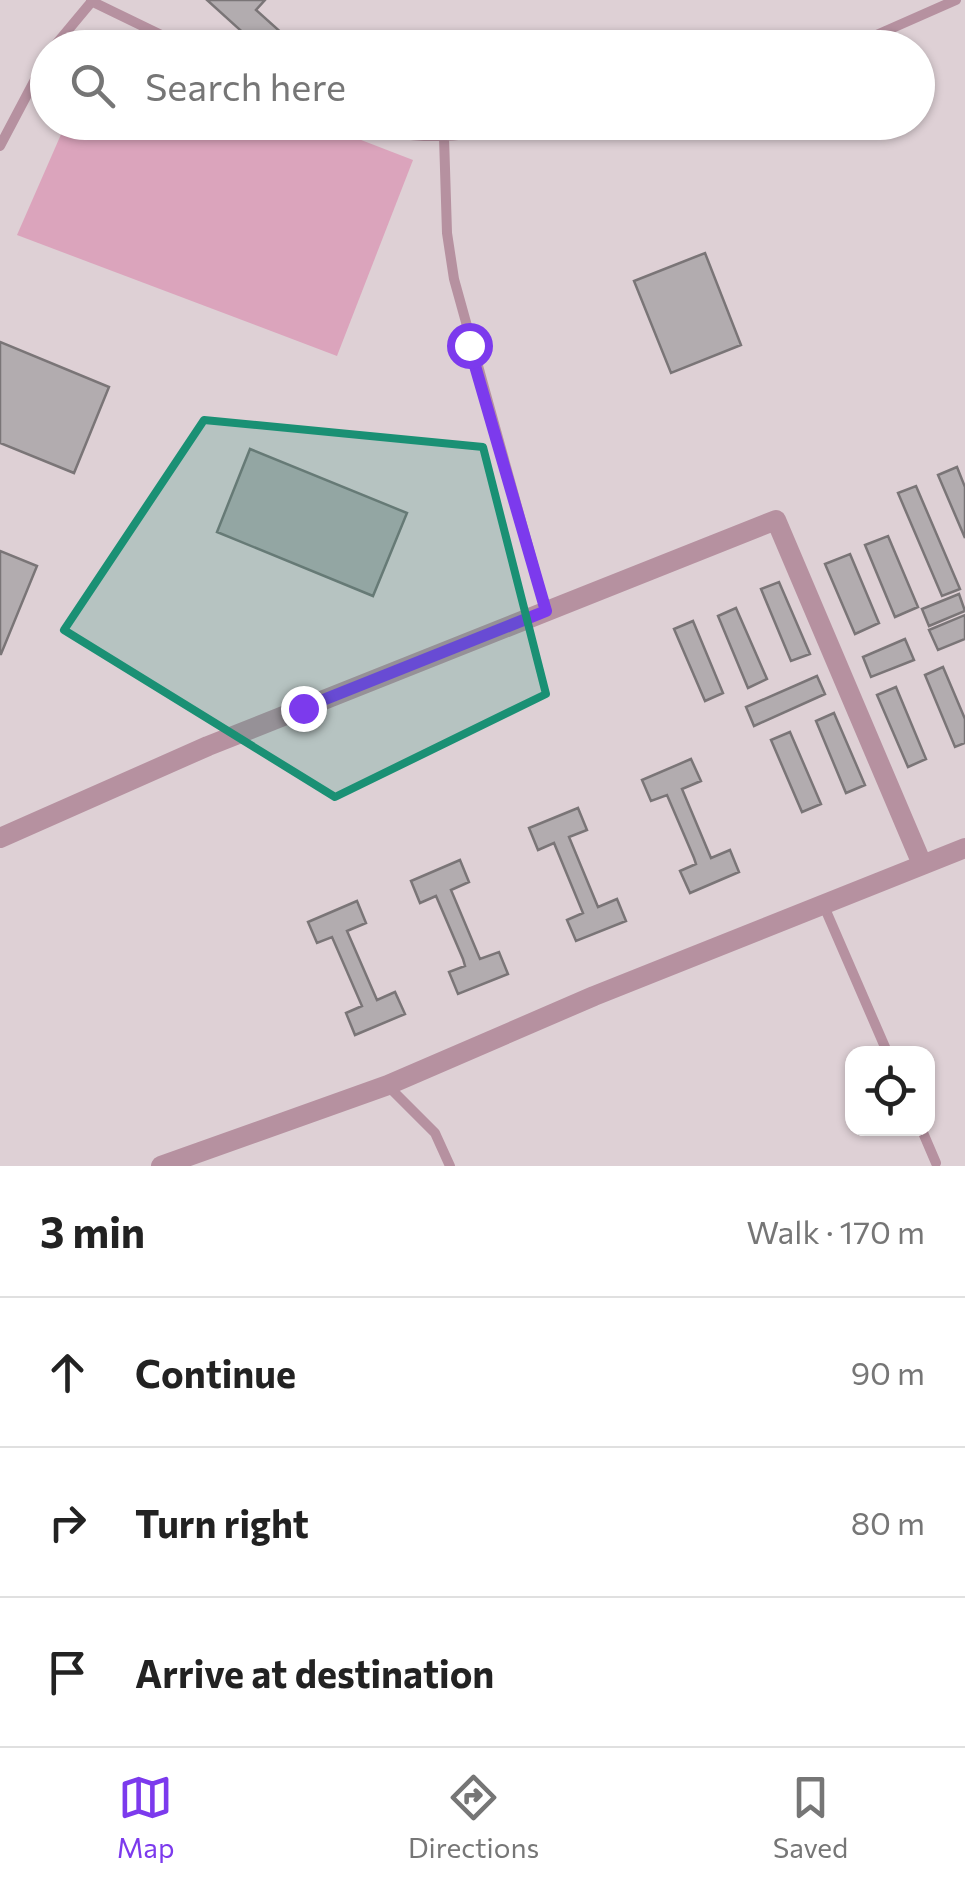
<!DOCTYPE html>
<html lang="en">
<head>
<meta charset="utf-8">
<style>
	body { margin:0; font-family:Commissioner,sans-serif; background:#f2f2f2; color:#222 }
	.controls { position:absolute; right:30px; bottom:30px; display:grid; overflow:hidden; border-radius:20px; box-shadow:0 2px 8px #0004 }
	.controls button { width:90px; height:90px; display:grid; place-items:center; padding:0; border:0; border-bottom:2px solid #e0e0e0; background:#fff; color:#222; font:50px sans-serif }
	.stop { position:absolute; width:30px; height:30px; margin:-22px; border:8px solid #7c3aed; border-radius:50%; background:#fff }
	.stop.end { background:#7c3aed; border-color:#fff; box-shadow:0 2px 10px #0008 }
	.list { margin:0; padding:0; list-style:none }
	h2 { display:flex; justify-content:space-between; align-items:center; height:130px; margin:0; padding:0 40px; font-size:42px }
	h2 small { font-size:32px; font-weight:400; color:#767676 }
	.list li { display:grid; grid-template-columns:65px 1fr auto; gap:30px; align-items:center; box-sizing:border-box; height:150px; padding:0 40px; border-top:2px solid #e0e0e0 }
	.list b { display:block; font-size:38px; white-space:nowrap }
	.list em { font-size:32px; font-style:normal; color:#767676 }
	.icon { flex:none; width:55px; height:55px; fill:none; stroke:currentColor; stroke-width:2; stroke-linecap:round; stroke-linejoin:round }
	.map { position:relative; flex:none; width:965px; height:1166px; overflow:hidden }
	.search { position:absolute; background:#fff; box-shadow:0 2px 8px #0004; left:30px; right:30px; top:30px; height:110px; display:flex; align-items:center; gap:25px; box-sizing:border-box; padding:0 35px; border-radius:55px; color:#767676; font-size:38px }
	.sheet { height:580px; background:#fff }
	nav { display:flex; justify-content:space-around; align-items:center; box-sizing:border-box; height:140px; border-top:2px solid #e0e0e0; background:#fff; font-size:28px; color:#767676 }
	nav a { display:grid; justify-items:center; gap:5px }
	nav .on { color:#7c3aed }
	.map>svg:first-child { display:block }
</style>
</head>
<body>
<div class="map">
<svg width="965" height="1166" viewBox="0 0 965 1166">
	<rect width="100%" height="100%" fill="#e6e0e3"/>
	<path fill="#ded0d5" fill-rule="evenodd" d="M 0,0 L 965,0 L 965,1166 L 0,1166 ZM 48,48 L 918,48 L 918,122 L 48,122 ZM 852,1054 L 928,1054 L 928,1128 L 852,1128 Z"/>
	<path fill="#dba4bc" d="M 66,123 L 317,123 L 413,160 L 337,356 L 17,235 Z"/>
	<path fill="#b2acaf" stroke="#7a7577" stroke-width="2.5" d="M 207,0 L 265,0 L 256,10 L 294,44 L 260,48 Z
		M 705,253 L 741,345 L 671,373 L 634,281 Z
		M 0,342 L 109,387 L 74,473 L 0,443 Z
		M 250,449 L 407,513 L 373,596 L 217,532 Z
		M 957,467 L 965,487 L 965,538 L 938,475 Z
		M 916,486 L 960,589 L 942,596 L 898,493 Z
		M 888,536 L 918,607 L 895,617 L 865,545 Z
		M 0,551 L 37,566 L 1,654 L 0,654 Z
		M 850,554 L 879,623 L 855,634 L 825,564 Z
		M 779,582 L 810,654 L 791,661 L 761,589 Z
		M 959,594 L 965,611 L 929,626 L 922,609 Z
		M 736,608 L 767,679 L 748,688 L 718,616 Z
		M 965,615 L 965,639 L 938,650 L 929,630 Z
		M 693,621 L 723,693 L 705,701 L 674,629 Z
		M 905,639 L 914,660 L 871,677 L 863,657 Z
		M 943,667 L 965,719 L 965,743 L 955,747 L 925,675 Z
		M 817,676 L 825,694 L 754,726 L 746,707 Z
		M 896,687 L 926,759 L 908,767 L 877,695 Z
		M 834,713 L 865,785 L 846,793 L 816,721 Z
		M 790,732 L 821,804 L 802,812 L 771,740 Z
		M 691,759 L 701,781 L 682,789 L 711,858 L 730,850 L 739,872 L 690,893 L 680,871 L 696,864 L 694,858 L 667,795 L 651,801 L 642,780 Z
		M 578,808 L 587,830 L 569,837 L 598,907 L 617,899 L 626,921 L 576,941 L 567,920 L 583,913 L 554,843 L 538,850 L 529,828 Z
		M 460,860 L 469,882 L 451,890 L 480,959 L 499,952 L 508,974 L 458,994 L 449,972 L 465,966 L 463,959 L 436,896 L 420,903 L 411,881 Z
		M 357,901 L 366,923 L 347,931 L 377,1000 L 395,992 L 405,1014 L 355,1035 L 346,1013 L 362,1006 L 332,937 L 317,943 L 308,922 Z"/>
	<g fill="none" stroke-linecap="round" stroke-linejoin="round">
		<path stroke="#b691a0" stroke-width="10" d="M 91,1 L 188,48
			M 53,48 L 93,0
			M 847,48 L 956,0
			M 356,122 C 422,149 496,130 565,122
			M 444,137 L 447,233 L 454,279 L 546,611
			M 0,146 L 48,55
			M 823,904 L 888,1054
			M 388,1086 L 435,1133 L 450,1166
			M 921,1128 L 936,1163"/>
		<path stroke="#b691a0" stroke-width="20" d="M 0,838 L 208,746 L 776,520 L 922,864
			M 161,1166 L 388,1085 L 594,996 L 965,848"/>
	</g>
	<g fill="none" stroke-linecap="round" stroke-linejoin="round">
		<path stroke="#7c3aed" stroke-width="12" d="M 303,708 L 546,611 L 469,345"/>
	</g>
	<path fill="#1a9074" fill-opacity="0.2" stroke="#1a9074" stroke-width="8" stroke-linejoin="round" d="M 204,420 L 483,447 L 546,694 L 335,797 L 64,630 Z"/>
</svg>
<div class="controls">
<button><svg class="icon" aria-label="locate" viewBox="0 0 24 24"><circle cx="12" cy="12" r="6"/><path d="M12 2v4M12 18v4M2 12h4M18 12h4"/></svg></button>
</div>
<div class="stop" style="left:469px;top:345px"></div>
<div class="stop end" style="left:303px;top:708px"></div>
<div class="search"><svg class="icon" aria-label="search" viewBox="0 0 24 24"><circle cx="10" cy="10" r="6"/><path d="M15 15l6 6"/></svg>Search here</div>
</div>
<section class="sheet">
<h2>3 min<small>Walk · 170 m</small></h2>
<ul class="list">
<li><svg class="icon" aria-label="ahead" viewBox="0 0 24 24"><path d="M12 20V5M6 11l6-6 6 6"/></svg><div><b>Continue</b></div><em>90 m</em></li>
<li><svg class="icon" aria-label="right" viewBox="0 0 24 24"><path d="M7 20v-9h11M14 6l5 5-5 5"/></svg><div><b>Turn right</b></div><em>80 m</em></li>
<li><svg class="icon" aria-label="arrive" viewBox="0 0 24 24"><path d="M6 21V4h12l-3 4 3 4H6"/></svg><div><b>Arrive at destination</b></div></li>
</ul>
</section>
<nav>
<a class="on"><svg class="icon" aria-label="map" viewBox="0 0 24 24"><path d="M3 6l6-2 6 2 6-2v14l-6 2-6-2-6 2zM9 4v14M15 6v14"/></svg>Map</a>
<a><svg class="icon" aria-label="directions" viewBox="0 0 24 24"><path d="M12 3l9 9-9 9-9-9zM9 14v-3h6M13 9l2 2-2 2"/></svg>Directions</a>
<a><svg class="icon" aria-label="saved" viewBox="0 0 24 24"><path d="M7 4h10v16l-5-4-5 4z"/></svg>Saved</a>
</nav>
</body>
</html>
